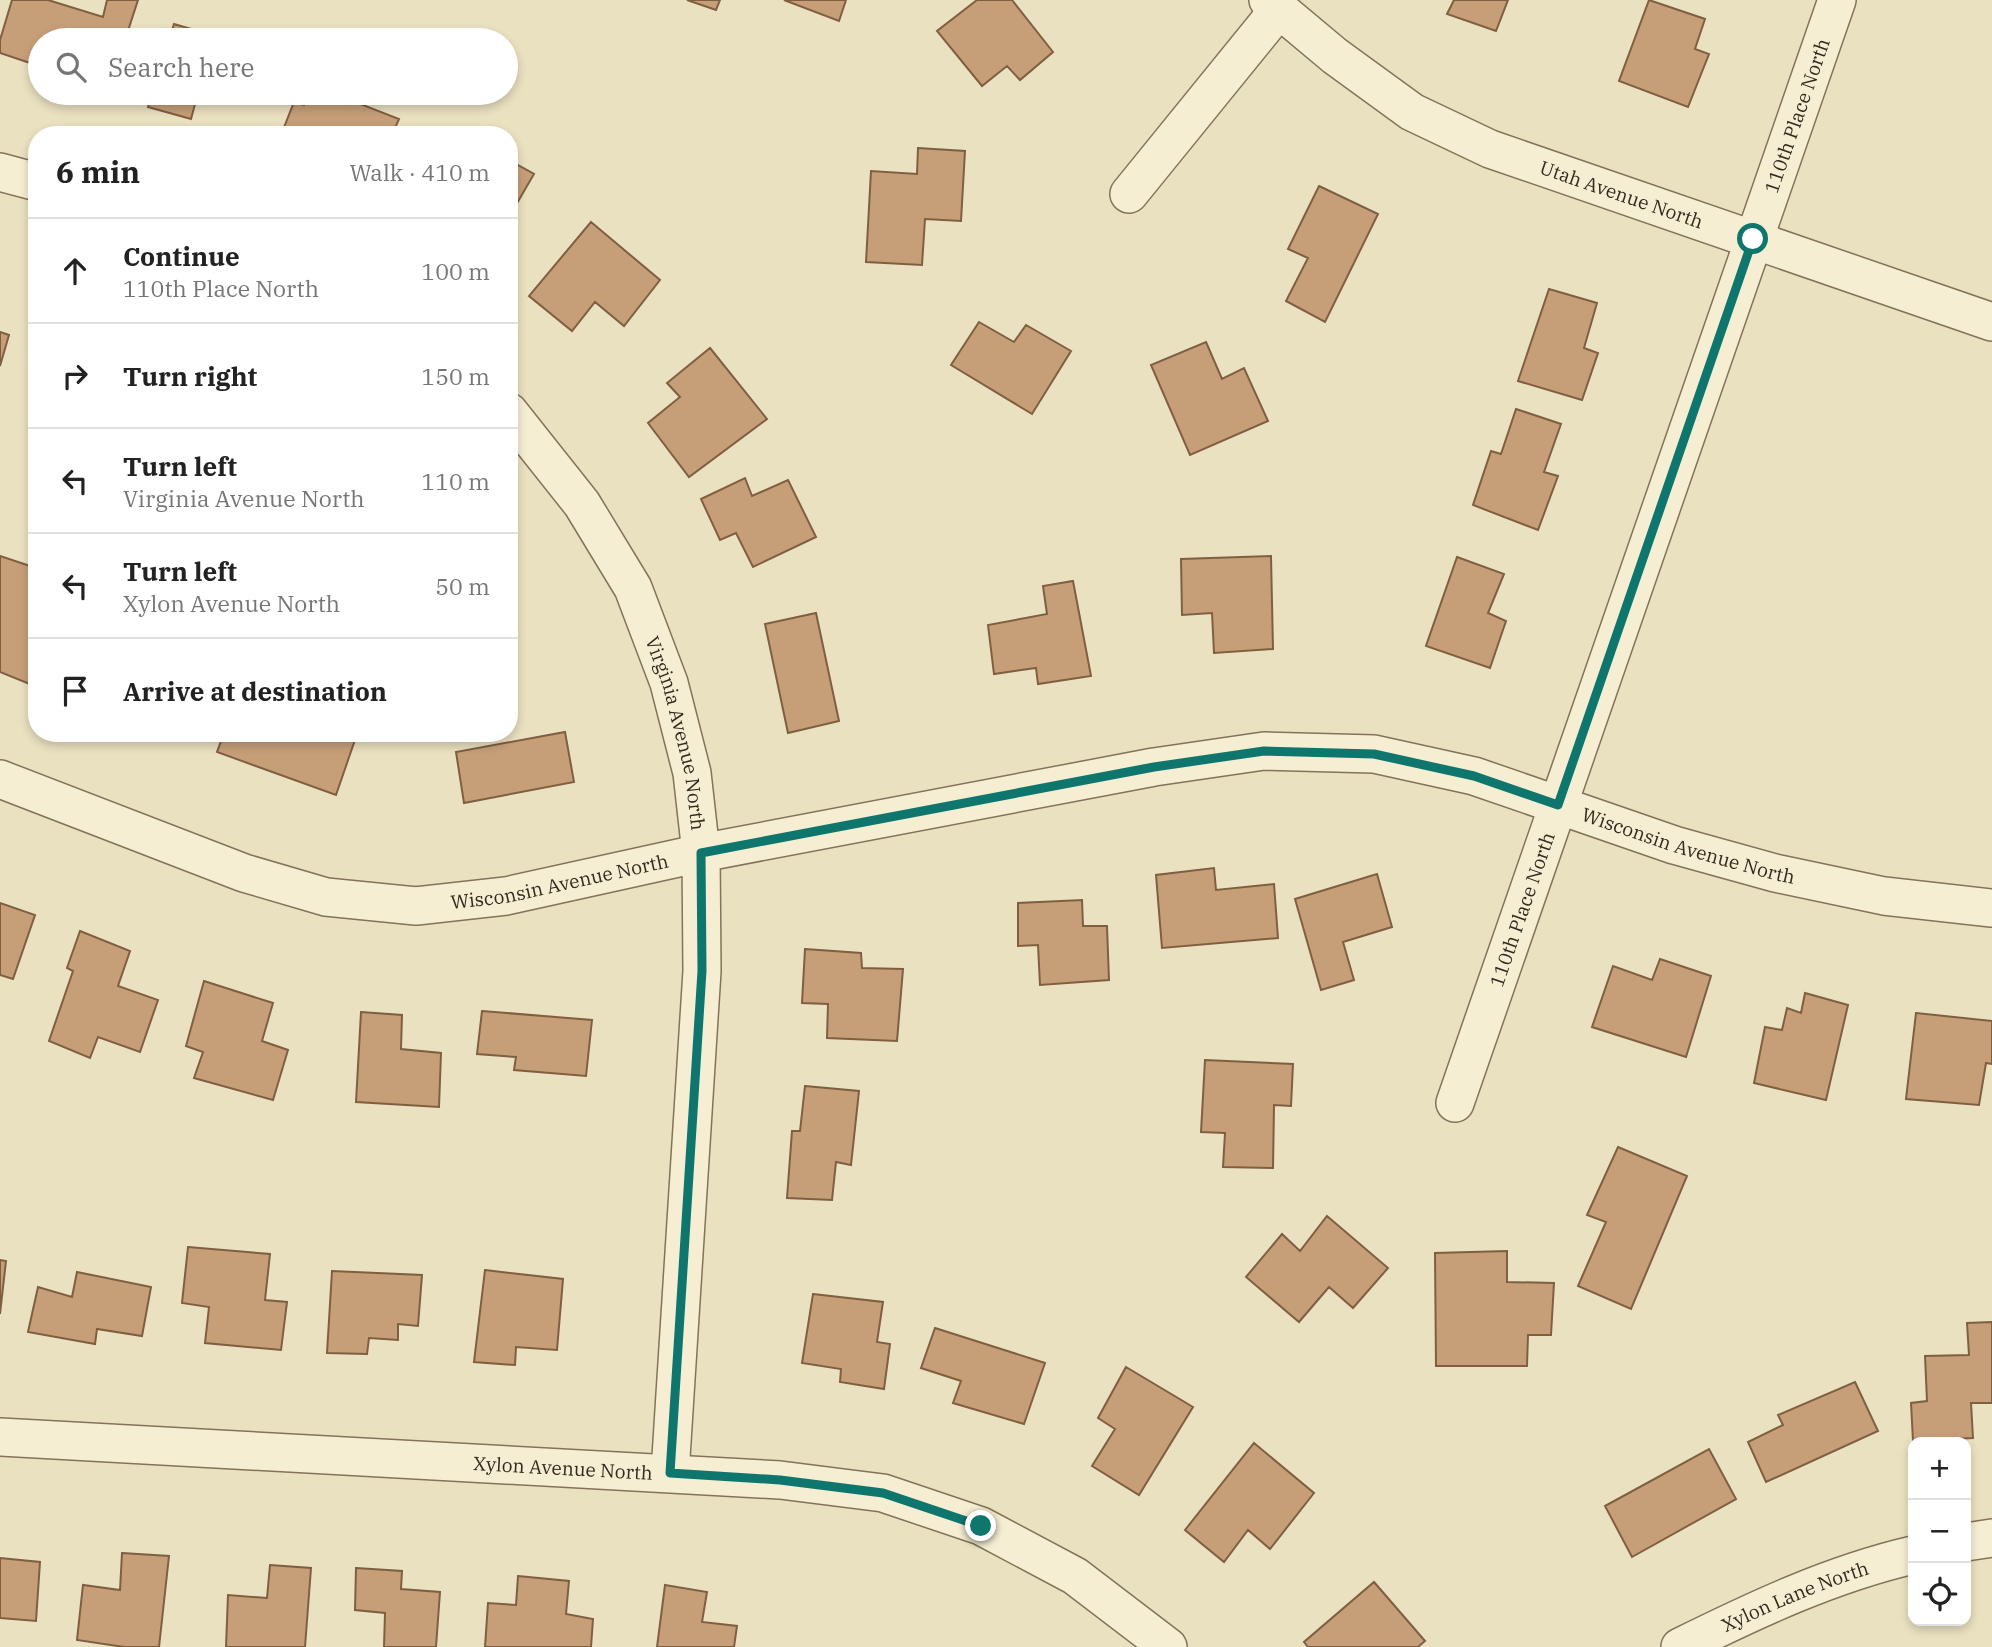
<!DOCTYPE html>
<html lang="en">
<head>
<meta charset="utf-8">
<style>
	body { margin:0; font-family:"IBM Plex Serif",serif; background:#f6f6f6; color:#222 }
	.controls { position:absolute; right:21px; bottom:21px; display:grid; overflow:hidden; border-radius:14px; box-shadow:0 4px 10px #0003 }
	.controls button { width:63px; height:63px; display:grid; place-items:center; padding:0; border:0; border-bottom:2px solid #e0e0e0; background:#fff; color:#222; font:35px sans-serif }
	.stop { position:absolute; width:21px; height:21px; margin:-16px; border:5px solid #0f766e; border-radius:50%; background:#fff }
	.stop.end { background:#0f766e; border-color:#fff; box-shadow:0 2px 7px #0008 }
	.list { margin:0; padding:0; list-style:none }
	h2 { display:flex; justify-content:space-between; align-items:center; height:91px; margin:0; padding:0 28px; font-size:30px }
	h2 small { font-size:23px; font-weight:400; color:#767676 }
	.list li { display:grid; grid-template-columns:46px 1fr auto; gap:21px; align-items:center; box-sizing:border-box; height:105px; padding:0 28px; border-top:2px solid #e0e0e0 }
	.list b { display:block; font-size:26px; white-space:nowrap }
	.list p { margin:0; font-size:23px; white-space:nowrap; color:#767676 }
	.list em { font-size:23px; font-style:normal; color:#767676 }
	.icon { flex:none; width:38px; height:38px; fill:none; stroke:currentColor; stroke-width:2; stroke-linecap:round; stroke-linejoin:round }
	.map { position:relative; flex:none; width:1992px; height:1647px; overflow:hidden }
	.search { position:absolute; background:#fff; box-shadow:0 4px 10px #0003; left:28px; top:28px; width:490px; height:77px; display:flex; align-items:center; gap:18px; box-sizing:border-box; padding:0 24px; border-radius:38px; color:#767676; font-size:26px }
	.panel { position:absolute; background:#fff; box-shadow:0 4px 10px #0003; left:28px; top:126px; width:490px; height:616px; border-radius:28px }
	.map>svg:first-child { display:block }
</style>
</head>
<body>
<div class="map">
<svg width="1992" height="1647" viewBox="0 0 1992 1647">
	<rect width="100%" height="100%" fill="#eae1c1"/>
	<path fill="#c69f79" stroke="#805f41" stroke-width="2" d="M 12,0 L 48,0 L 103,17 L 107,0 L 138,0 L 125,40 L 40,40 L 40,74 L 34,72 L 36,65 L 0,53 L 0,40 Z
		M 687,0 L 720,0 L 716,10 Z
		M 784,0 L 846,0 L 839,21 Z
		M 977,0 L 1012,0 L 1053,52 L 1020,80 L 1007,66 L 982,86 L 937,31 Z
		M 1454,0 L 1508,0 L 1496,31 L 1447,14 Z
		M 1649,0 L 1705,19 L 1695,49 L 1709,54 L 1688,107 L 1619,81 Z
		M 174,24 L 229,40 L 169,40 Z
		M 152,93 L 198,93 L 191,119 L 148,107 Z
		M 308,93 L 353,93 L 350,100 L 399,119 L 392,135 L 281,135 L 294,102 L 304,105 Z
		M 918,148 L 965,151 L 961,221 L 925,219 L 922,265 L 866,262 L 871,171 L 917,174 Z
		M 509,160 L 534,174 L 509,217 Z
		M 1319,186 L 1378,214 L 1325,322 L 1286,301 L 1308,258 L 1288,249 Z
		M 591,222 L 660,280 L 624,326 L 595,302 L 572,331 L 529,296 Z
		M 1549,289 L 1597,303 L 1584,348 L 1598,353 L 1582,400 L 1518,381 Z
		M 979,322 L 1014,342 L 1026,325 L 1071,351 L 1032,414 L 951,365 Z
		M 0,332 L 9,335 L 0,366 Z
		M 1206,342 L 1222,379 L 1244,368 L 1268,421 L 1190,455 L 1151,365 Z
		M 710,348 L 767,419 L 689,477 L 648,423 L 680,397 L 667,383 Z
		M 1516,409 L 1561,424 L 1544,472 L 1558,476 L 1538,530 L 1473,505 L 1491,451 L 1501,454 Z
		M 745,478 L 752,496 L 788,480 L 816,537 L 753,567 L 736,533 L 720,540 L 701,499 Z
		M 0,556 L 36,568 L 31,585 L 37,587 L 37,687 L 0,672 Z
		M 1271,556 L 1273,649 L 1214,653 L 1212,613 L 1182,615 L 1181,559 Z
		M 1457,557 L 1504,574 L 1488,613 L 1506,621 L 1490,668 L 1426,646 Z
		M 1073,581 L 1091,676 L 1038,684 L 1036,668 L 994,674 L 988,625 L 1047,614 L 1043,586 Z
		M 816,613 L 839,721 L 788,733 L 765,624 Z
		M 565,732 L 574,782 L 464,803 L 456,752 Z
		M 224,733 L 356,733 L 357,734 L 336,795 L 217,752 Z
		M 1214,868 L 1216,890 L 1274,884 L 1278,938 L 1162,948 L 1156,875 Z
		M 1377,874 L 1392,927 L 1343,942 L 1354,980 L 1321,990 L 1295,899 Z
		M 1082,900 L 1083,926 L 1107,926 L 1109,980 L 1040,985 L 1038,945 L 1018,946 L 1018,903 Z
		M 0,903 L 35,915 L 13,979 L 0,975 Z
		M 80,931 L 130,951 L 118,986 L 158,1000 L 140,1052 L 98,1037 L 90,1058 L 49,1041 L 73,971 L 67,968 Z
		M 805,949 L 861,953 L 862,968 L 903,969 L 897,1041 L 827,1038 L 828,1004 L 802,1003 Z
		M 1660,959 L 1711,976 L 1686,1057 L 1592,1027 L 1613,966 L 1652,980 Z
		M 204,981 L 273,1003 L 262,1041 L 288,1050 L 273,1100 L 194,1078 L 203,1052 L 186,1046 Z
		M 1805,993 L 1848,1005 L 1826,1100 L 1754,1083 L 1765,1027 L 1782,1030 L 1787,1008 L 1801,1013 Z
		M 482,1011 L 592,1020 L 586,1076 L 514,1070 L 516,1057 L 477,1054 Z
		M 361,1012 L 402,1015 L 401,1049 L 441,1053 L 439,1107 L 356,1102 Z
		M 1916,1013 L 1992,1021 L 1992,1064 L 1986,1063 L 1979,1105 L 1906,1099 Z
		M 1205,1060 L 1293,1064 L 1291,1106 L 1274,1105 L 1273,1168 L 1223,1167 L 1225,1133 L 1201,1132 Z
		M 805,1086 L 859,1091 L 851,1165 L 836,1162 L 832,1200 L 787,1198 L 792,1131 L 800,1131 Z
		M 1618,1147 L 1687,1176 L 1631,1309 L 1578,1286 L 1606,1222 L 1587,1215 Z
		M 1327,1216 L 1388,1268 L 1353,1308 L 1329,1287 L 1299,1322 L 1246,1277 L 1282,1234 L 1300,1251 Z
		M 188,1247 L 270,1254 L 265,1300 L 287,1302 L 281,1350 L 205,1343 L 209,1307 L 182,1303 Z
		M 1507,1251 L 1507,1282 L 1554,1283 L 1551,1335 L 1528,1335 L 1527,1366 L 1436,1366 L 1435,1253 Z
		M 0,1260 L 6,1261 L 0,1314 Z
		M 485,1270 L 563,1279 L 557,1350 L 516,1347 L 515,1365 L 474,1362 Z
		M 332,1271 L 422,1275 L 418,1326 L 398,1324 L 398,1340 L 369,1338 L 367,1354 L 327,1353 Z
		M 77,1272 L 151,1287 L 142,1336 L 97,1329 L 95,1344 L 28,1332 L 38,1287 L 72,1297 Z
		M 813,1294 L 883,1302 L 877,1342 L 890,1344 L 884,1389 L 840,1382 L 841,1369 L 802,1363 Z
		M 1992,1322 L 1992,1403 L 1971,1403 L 1973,1438 L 1913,1441 L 1911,1403 L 1927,1401 L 1925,1356 L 1969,1355 L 1967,1323 Z
		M 935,1328 L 1045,1363 L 1024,1424 L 953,1403 L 961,1381 L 921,1368 Z
		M 1126,1367 L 1193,1407 L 1139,1495 L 1092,1466 L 1115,1429 L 1098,1418 Z
		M 1855,1382 L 1878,1431 L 1766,1482 L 1748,1442 L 1783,1425 L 1778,1415 Z
		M 1254,1443 L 1314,1493 L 1270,1549 L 1248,1530 L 1224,1562 L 1185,1530 Z
		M 1709,1449 L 1736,1499 L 1632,1557 L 1605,1506 Z
		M 122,1553 L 169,1556 L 159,1647 L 124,1647 L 77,1640 L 83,1585 L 120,1590 Z
		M 0,1558 L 40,1562 L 36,1621 L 0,1618 Z
		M 270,1565 L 311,1568 L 305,1647 L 226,1647 L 228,1595 L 267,1598 Z
		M 356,1568 L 402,1571 L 401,1589 L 440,1592 L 436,1647 L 384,1647 L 385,1613 L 355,1610 Z
		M 518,1576 L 569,1581 L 566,1614 L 593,1619 L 591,1647 L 485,1647 L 488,1603 L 516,1605 Z
		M 1374,1582 L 1425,1641 L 1418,1647 L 1308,1647 L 1304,1642 Z
		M 665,1585 L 707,1592 L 702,1622 L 737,1626 L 734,1647 L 657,1647 Z"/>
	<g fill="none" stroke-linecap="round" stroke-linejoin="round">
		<defs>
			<g id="street">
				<path id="s1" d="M 1268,0 L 1335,56 L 1412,112 L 1490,149 L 1992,322"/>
				<path d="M 0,172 L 37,182"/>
				<path d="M 1129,194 L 1280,8"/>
				<path id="s2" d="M 509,412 L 582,504 L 633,588 L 669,683 L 692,773 L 701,853 L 702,971 L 670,1473"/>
				<path id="s3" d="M 0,779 L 244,873 L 326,897 L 416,906 L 506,896 L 701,853 L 1154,767 L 1264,751 L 1374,754 L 1474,776 L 1674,845 L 1775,873 L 1884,896 L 1992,908"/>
				<path id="s4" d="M 1455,1103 L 1837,0"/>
				<path id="s5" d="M 0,1437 L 780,1480 L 883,1493 L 981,1526 L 1075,1576 L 1168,1647"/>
				<path d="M 1966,1542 L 1992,1538"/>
				<path id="s6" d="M 1680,1647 C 1755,1610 1831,1574 1913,1555"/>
			</g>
		</defs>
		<use href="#street" stroke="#82735a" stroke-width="40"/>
		<use href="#street" stroke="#f6eed3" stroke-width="37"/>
	</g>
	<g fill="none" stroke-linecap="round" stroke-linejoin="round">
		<path stroke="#0f766e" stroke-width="9" d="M 981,1526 L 883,1493 L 780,1480 L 670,1473 L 702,971 L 701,853 L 1154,767 L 1264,751 L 1374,754 L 1474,776 L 1558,805 L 1753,239"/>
	</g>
	<g text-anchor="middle" stroke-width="5" stroke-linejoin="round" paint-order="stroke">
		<g font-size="19" fill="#33291d" stroke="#f2ebd0">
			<text dy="7" stroke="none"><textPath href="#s4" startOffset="1045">110th Place North</textPath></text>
			<text dy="7" stroke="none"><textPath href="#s1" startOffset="408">Utah Avenue North</textPath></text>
			<text dy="7" stroke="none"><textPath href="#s2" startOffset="368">Virginia Avenue North</textPath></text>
			<text dy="7" stroke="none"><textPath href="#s3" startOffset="1738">Wisconsin Avenue North</textPath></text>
			<text dy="7" stroke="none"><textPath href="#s3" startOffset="583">Wisconsin Avenue North</textPath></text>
			<text dy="7" stroke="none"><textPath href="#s4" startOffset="205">110th Place North</textPath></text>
			<text dy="7" stroke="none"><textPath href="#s5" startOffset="564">Xylon Avenue North</textPath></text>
			<text dy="7" stroke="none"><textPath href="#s6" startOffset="126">Xylon Lane North</textPath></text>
		</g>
	</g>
</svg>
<div class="controls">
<button>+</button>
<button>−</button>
<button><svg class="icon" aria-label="locate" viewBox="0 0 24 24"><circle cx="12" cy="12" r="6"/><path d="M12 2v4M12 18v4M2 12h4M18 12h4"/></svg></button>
</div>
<div class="stop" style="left:1753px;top:239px"></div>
<div class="stop end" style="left:981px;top:1526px"></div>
<div class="search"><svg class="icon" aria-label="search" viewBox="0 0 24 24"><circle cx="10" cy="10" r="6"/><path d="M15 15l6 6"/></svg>Search here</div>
<section class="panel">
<h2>6 min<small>Walk · 410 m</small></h2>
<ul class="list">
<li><svg class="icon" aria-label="ahead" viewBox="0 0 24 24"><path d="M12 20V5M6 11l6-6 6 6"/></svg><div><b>Continue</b><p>110th Place North</p></div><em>100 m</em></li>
<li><svg class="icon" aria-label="right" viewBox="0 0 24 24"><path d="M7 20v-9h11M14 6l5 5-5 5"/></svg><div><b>Turn right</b></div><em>150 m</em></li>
<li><svg class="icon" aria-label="left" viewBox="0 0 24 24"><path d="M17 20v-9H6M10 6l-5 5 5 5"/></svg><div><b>Turn left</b><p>Virginia Avenue North</p></div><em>110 m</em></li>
<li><svg class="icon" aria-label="left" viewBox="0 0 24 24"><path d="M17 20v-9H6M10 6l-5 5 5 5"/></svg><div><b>Turn left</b><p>Xylon Avenue North</p></div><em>50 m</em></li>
<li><svg class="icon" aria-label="arrive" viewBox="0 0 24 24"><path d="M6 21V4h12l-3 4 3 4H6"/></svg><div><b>Arrive at destination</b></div></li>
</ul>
</section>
</div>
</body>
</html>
